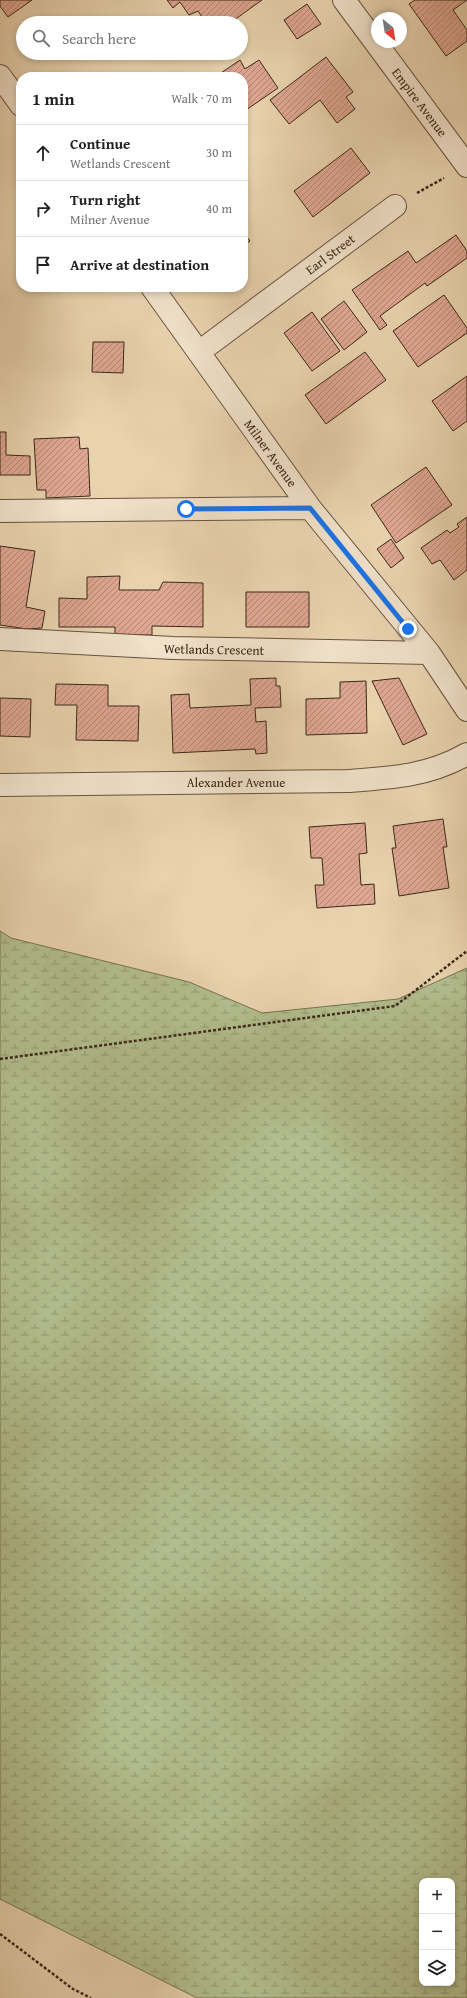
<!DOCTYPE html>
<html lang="en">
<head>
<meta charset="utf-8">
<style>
	body { margin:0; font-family:"Gentium Book Plus",serif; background:#f2f2f2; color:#222 }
	.controls { position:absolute; right:12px; bottom:12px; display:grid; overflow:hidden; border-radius:8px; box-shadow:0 2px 6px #0003 }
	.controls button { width:36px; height:36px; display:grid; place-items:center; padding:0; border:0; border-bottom:1px solid #e0e0e0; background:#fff; color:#222; font:20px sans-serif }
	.compass { position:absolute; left:371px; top:12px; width:36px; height:36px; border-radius:50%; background:#fff; box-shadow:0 2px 6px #0003; rotate:150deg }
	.stop { position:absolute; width:12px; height:12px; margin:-9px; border:3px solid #1a73e8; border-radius:50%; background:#fff }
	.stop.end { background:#1a73e8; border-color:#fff; box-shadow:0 1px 4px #0008 }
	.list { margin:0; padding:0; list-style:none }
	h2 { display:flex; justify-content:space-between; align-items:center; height:52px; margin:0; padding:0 16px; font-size:17px }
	h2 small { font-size:13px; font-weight:400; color:#767676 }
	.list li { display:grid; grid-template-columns:26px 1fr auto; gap:12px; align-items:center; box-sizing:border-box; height:56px; padding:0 16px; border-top:1px solid #e0e0e0 }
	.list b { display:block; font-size:15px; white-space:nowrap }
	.list p { margin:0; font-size:13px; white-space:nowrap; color:#767676 }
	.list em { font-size:13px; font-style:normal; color:#767676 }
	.icon { flex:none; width:22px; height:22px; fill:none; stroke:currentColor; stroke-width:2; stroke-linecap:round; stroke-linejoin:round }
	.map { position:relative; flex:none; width:467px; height:1998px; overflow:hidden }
	.search { position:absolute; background:#fff; box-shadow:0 2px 6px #0003; left:16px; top:16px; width:232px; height:44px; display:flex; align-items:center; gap:10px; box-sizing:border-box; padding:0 14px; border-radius:22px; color:#767676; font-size:15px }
	.panel { position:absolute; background:#fff; box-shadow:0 2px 6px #0003; left:16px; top:72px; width:232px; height:220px; border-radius:16px }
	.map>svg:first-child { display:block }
</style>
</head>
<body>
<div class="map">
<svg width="467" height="1998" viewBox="0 0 467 1998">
	<defs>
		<pattern id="wetland-marsh" width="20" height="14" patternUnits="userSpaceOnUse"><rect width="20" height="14" fill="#b2be8e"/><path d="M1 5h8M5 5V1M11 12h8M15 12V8" fill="none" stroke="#929a73"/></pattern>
		<pattern id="building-hatch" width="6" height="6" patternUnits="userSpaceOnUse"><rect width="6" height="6" fill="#dfa792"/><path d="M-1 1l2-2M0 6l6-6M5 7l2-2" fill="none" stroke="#b68876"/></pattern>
	</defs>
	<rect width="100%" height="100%" fill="#e9d3af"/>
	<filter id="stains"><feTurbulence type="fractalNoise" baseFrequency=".005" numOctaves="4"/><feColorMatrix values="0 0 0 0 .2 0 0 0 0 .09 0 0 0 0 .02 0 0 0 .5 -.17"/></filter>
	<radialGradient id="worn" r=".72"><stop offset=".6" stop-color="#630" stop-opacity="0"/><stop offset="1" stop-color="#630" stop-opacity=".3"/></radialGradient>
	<path fill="url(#wetland-marsh)" stroke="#777353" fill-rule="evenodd" d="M 0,931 L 11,938 L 189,982 L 262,1013 L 398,999 L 467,968 L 467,1998 L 197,1998 L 0,1899 ZM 422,1881 L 452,1881 L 452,1983 L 422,1983 Z"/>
	<path fill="url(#building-hatch)" stroke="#3c2818" d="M 0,0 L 32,0 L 8,17 L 0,6 Z
		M 167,0 L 262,0 L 230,23 L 206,23 L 198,11 L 189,15 L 180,2 L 173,8 Z
		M 415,0 L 467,0 L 453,10 L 467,30 L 467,41 L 446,56 L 409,4 Z
		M 307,4 L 321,24 L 297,39 L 284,20 Z
		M 326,57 L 353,92 L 346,97 L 355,109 L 337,123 L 320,100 L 289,124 L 270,100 Z
		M 240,60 L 245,69 L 259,60 L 278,88 L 243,112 L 243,77 L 215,77 Z
		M 351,148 L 370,173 L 313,217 L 294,191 Z
		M 243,232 L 250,241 L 243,246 Z
		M 456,235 L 467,251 L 467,258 L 427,286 L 425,283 L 380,316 L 387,325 L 380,330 L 352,290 L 408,251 L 416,263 Z
		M 444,295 L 467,328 L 467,333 L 418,367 L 393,331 Z
		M 344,301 L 367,332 L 344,350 L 321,319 Z
		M 312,312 L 340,351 L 312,371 L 284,333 Z
		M 93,342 L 124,342 L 123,373 L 92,372 Z
		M 365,352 L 386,380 L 326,424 L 305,395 Z
		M 467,376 L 467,421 L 453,431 L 432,401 Z
		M 0,432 L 6,432 L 6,455 L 30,456 L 30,475 L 0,475 Z
		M 79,437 L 80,449 L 88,448 L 90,496 L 46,498 L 46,490 L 37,490 L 34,439 Z
		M 426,467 L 452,505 L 396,543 L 371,505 Z
		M 467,517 L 467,570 L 454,580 L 440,560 L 432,564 L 421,548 L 447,530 L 450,533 L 459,527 L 457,524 Z
		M 391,539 L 404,558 L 391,568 L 377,549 Z
		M 0,546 L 35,551 L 26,607 L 45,611 L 42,628 L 27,629 L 0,625 Z
		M 120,576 L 119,590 L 159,590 L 163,582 L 203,583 L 203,627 L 152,626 L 152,635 L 115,635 L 115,627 L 59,627 L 59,598 L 87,599 L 87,577 Z
		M 246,592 L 309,592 L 309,627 L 246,627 Z
		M 276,678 L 276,686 L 280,686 L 281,707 L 255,708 L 256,722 L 266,721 L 267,753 L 256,754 L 255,749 L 173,753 L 171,695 L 189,694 L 190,708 L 251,705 L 250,679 Z
		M 399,678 L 427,734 L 403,745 L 372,681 Z
		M 366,681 L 367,733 L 306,735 L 306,699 L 340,698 L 340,682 Z
		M 56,684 L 108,685 L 108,706 L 139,706 L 138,741 L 76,740 L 77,705 L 55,705 Z
		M 0,698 L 31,699 L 30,737 L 0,736 Z
		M 443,819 L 447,847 L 443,847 L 449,888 L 399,896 L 392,848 L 396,848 L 393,826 Z
		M 365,823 L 367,853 L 359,854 L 361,885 L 374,884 L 375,904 L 317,908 L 315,885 L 324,885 L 322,858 L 311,858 L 309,827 Z"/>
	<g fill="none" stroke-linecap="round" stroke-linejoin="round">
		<defs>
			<path id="minor" d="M 344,0 L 467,166
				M 0,76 L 21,105
				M 152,287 L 310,508 L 429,653 L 467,710
				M 199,352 L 395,206
				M 0,511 L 310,508
				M 0,639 L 173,648 L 429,653
				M 0,785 L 348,781 C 391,778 429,776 467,754"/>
		</defs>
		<use href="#minor" stroke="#67533e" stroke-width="24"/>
		<path stroke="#3c2818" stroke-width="2.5" stroke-dasharray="3 2" stroke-linecap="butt" d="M 417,193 L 444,178
			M 0,1059 L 395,1006 L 467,951
			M 0,1934 L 73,1989 L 91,1998"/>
		<use href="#minor" stroke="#f1e2cb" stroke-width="22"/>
	</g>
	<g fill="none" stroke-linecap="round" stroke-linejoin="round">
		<path stroke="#1a73e8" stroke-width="5" d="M 186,509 L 310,508 L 408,629"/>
	</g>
	<g text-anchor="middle" stroke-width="3" stroke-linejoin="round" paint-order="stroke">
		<g font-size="13" fill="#3c2818" stroke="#f1e2cb">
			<text transform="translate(420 102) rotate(53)" y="5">Empire Avenue</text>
			<text transform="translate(330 254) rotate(-37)" y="5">Earl Street</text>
			<text transform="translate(271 453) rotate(54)" y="5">Milner Avenue</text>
			<text transform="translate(214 649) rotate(1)" y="5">Wetlands Crescent</text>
			<text x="236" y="787">Alexander Avenue</text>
		</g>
	</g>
	<rect width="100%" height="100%" filter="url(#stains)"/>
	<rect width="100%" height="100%" fill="url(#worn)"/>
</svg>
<div class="controls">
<button>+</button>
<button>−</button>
<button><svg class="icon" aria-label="layers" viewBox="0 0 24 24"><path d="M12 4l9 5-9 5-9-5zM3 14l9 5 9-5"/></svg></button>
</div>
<svg class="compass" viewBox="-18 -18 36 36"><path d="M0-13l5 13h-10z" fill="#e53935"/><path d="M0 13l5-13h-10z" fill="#767676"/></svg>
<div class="stop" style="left:186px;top:509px"></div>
<div class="stop end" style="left:408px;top:629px"></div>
<div class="search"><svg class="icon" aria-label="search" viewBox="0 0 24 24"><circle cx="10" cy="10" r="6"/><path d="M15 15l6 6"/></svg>Search here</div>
<section class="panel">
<h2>1 min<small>Walk · 70 m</small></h2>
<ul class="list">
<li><svg class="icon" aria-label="ahead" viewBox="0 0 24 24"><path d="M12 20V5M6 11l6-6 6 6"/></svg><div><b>Continue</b><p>Wetlands Crescent</p></div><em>30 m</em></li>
<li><svg class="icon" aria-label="right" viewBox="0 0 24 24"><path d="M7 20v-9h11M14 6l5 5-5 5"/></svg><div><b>Turn right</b><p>Milner Avenue</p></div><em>40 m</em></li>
<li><svg class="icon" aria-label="arrive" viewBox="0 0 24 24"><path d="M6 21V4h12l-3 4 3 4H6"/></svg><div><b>Arrive at destination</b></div></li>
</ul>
</section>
</div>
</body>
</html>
